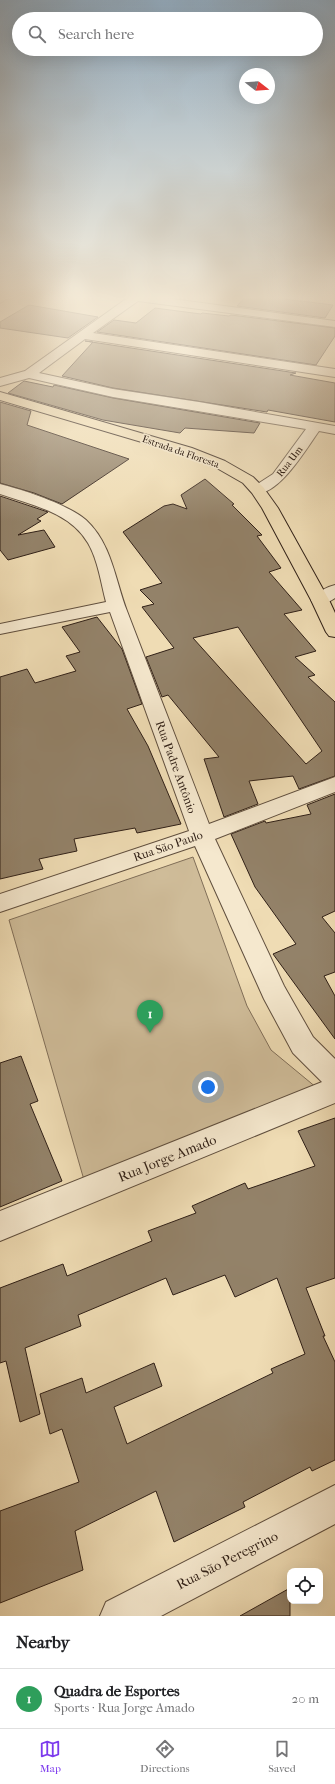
<!DOCTYPE html>
<html lang="en">
<head>
<meta charset="utf-8">
<style>
	body { margin:0; font-family:"IM FELL French Canon",serif; background:#f2f2f2; color:#202124 }
	.controls { position:absolute; right:12px; bottom:12px; display:grid; overflow:hidden; border-radius:8px; box-shadow:0 4px 16px #0002 }
	.controls button { width:36px; height:36px; display:grid; place-items:center; padding:0; border:0; border-bottom:1px solid #e0e0e0; background:#fff; color:#202124; font:20px sans-serif }
	.compass { position:absolute; left:239px; top:68px; width:36px; height:36px; border-radius:50%; background:#fff; box-shadow:0 4px 16px #0002; rotate:107deg }
	.you { position:absolute; left:208px; top:1087px; width:14px; height:14px; margin:-10px; border:3px solid #fff; border-radius:50%; background:#1a73e8; box-shadow:0 0 0 6px #1a73e833 }
	.badge { display:grid; place-items:center; width:26px; height:26px; border-radius:50%; background:#7c3aed; color:#fff; font-size:13px; font-weight:700 }
	.pin { position:absolute; translate:-50% -33px; filter:drop-shadow(0 1px 2px #0008) }
	.pin::after { content:''; position:absolute; top:21px; width:14px; height:12px; background:inherit; clip-path:polygon(0 0,100% 0,50% 100%) }
	.list { margin:0; padding:0; list-style:none }
	h2 { display:flex; justify-content:space-between; align-items:center; height:52px; margin:0; padding:0 16px; font-size:17px }
	h2 small { font-size:13px; font-weight:400; color:#757577 }
	.list li { display:grid; grid-template-columns:26px 1fr auto; gap:12px; align-items:center; box-sizing:border-box; height:60px; padding:0 16px; border-top:1px solid #e0e0e0 }
	.list b { display:block; font-size:15px; white-space:nowrap }
	.list p { margin:0; font-size:13px; white-space:nowrap; color:#757577 }
	.list em { font-size:13px; font-style:normal; color:#757577 }
	.icon { flex:none; width:22px; height:22px; fill:none; stroke:currentColor; stroke-width:2; stroke-linecap:round; stroke-linejoin:round }
	.map { position:relative; flex:none; width:335px; height:1616px; overflow:hidden }
	.search { position:absolute; background:#fff; box-shadow:0 4px 16px #0002; left:12px; right:12px; top:12px; height:44px; display:flex; align-items:center; gap:10px; box-sizing:border-box; padding:0 14px; border-radius:22px; color:#757577; font-size:15px }
	.sheet { height:112px; background:#fff }
	nav { display:flex; justify-content:space-around; align-items:center; box-sizing:border-box; height:56px; border-top:1px solid #e0e0e0; background:#fff; font-size:11px; color:#757577 }
	nav a { display:grid; justify-items:center; gap:2px }
	nav .on { color:#7c3aed }
	.map>svg:first-child { display:block }
</style>
</head>
<body>
<div class="map">
<svg width="335" height="1616" viewBox="0 0 335 1616">
	<rect width="100%" height="100%" fill="#efdcb4"/>
	<filter id="stains"><feTurbulence type="fractalNoise" baseFrequency=".005" numOctaves="4"/><feColorMatrix values="0 0 0 0 .2 0 0 0 0 .09 0 0 0 0 .02 0 0 0 .5 -.17"/></filter>
	<radialGradient id="worn" r=".72"><stop offset=".6" stop-color="#630" stop-opacity="0"/><stop offset="1" stop-color="#630" stop-opacity=".3"/></radialGradient>
	<path fill="#cfbc99" stroke="#806e58" d="M 193,857 L 247,1006 L 271,1050 L 317,1088 L 84,1180 L 9,920 Z"/>
	<path fill="#938269" stroke="#302017" fill-rule="evenodd" d="M 246,296 L 287,296 L 284,299 L 333,305 L 325,318 L 237,306 Z
		M 29,305 L 98,317 L 68,338 L 0,328 L 0,322 Z
		M 155,308 L 201,314 L 202,313 L 229,316 L 231,315 L 335,328 L 335,336 L 316,365 L 97,332 L 114,320 L 136,323 Z
		M 85,341 L 296,373 L 290,375 L 335,383 L 335,422 L 268,410 L 267,412 L 113,388 L 62,376 L 93,342 Z
		M 24,381 L 53,387 L 54,385 L 113,398 L 260,423 L 254,433 L 185,428 L 180,433 L 103,420 L 8,393 Z
		M 0,402 L 31,411 L 27,425 L 129,459 L 62,504 L 34,493 L 0,483 Z
		M 205,479 L 234,504 L 232,505 L 262,535 L 257,536 L 281,568 L 269,572 L 302,610 L 284,614 L 316,651 L 295,657 L 315,675 L 308,677 L 335,702 L 335,776 L 299,789 L 293,776 L 249,781 L 258,804 L 224,817 L 204,759 L 219,757 L 168,695 L 162,697 L 146,657 L 174,648 L 142,607 L 154,604 L 140,590 L 162,583 L 123,532 L 164,506 L 173,504 L 187,509 L 181,495 ZM 238,627 L 322,751 L 306,764 L 193,638 Z
		M 0,496 L 48,512 L 37,519 L 41,521 L 18,535 L 44,530 L 55,547 L 8,560 L 0,550 Z
		M 97,617 L 122,649 L 142,704 L 127,709 L 148,746 L 181,824 L 137,833 L 135,828 L 74,839 L 77,851 L 39,859 L 43,869 L 0,879 L 0,677 L 27,669 L 35,683 L 76,671 L 66,656 L 80,652 L 62,627 Z
		M 335,794 L 335,911 L 322,917 L 335,933 L 335,972 L 324,976 L 335,996 L 335,1039 L 273,954 L 296,944 L 255,887 L 231,834 L 265,821 L 266,823 L 311,814 L 307,805 Z
		M 21,1056 L 38,1101 L 30,1104 L 62,1181 L 0,1207 L 0,1063 Z
		M 335,1118 L 335,1278 L 306,1288 L 325,1336 L 323,1336 L 335,1362 L 335,1460 L 312,1471 L 310,1467 L 243,1502 L 245,1507 L 174,1542 L 156,1491 L 75,1531 L 83,1570 L 0,1603 L 0,1511 L 79,1482 L 62,1429 L 50,1434 L 40,1394 L 82,1378 L 86,1393 L 154,1363 L 162,1386 L 114,1407 L 127,1444 L 273,1373 L 271,1369 L 305,1354 L 277,1278 L 235,1297 L 225,1275 L 173,1295 L 166,1278 L 78,1315 L 81,1326 L 25,1348 L 40,1414 L 20,1422 L 6,1361 L 0,1363 L 0,1288 L 63,1264 L 67,1276 L 152,1241 L 148,1231 L 196,1213 L 192,1206 L 245,1183 L 248,1189 L 315,1166 L 298,1131 Z
		M 290,1588 L 290,1616 L 240,1616 Z"/>
	<g fill="none" stroke-linecap="round" stroke-linejoin="round">
		<defs>
			<path id="minor" d="M 0,296 L 12,296 L 0,303 Z
				M 123,296 L 150,296 L 335,321 L 335,327 L 138,301 L 93,333 L 335,369 L 335,377 L 85,339 L 39,373 L 113,389 L 199,402 L 335,426 L 335,434 L 319,431 C 306,449 277,499 253,493 L 250,490 L 253,487 L 273,474 L 306,429 L 113,397 L 29,378 L 0,386 L 0,378 L 25,371 L 126,299 Z
				M 0,484 C 24,490 69,505 86,520 C 112,544 115,580 127,611 C 154,682 182,753 209,824 L 335,777 L 335,792 L 215,839 L 284,986 L 313,1037 L 335,1059 L 335,1103 L 0,1241 L 0,1211 L 322,1082 L 293,1053 L 264,999 L 195,846 L 0,912 L 0,894 L 189,831 L 110,612 L 0,634 L 0,624 L 106,602 C 101,583 98,560 88,543 C 70,512 31,505 0,494 Z
				M 335,585 L 335,598 C 327,603 323,606 314,604 L 311,600 C 316,593 326,587 335,585 Z
				M 335,1485 L 335,1524 L 161,1616 L 100,1616 L 106,1602 Z"/>
			<path id="major" d="M 0,392 L 192,448 L 225,461 L 253,477 L 263,487 L 278,508 L 329,600 L 335,613 L 335,637 L 329,636 L 326,632 L 311,600 L 262,508 L 252,493 L 243,483 L 215,467 L 182,454 L 0,400 Z"/>
		</defs>
		<use href="#minor" stroke="#604f3e" stroke-width="2"/>
		<use href="#major" stroke="#302017" stroke-width="2"/>
		<use href="#minor" fill="#f5e8ce" fill-rule="evenodd"/>
		<use href="#major" fill="#efdcb4" fill-rule="evenodd"/>
	</g>
	<linearGradient id="sky" x2="0" y2="1"><stop stop-color="#91aabe"/><stop offset="0.57" stop-color="#f8efdd"/><stop offset="1" stop-color="#f8efdd" stop-opacity="0"/></linearGradient>
	<rect width="335" height="522" fill="url(#sky)"/>
	<g text-anchor="middle" stroke-width="3.5" stroke-linejoin="round" paint-order="stroke">
		<g font-size="10" fill="#302017" stroke="#f5e8ce">
			<text transform="translate(181 451) rotate(19)" y="4">Estrada da Floresta</text>
			<text transform="translate(289 461) rotate(-52)" y="4">Rua Um</text>
		</g>
		<g font-size="12" fill="#302017" stroke="#f5e8ce">
			<text transform="translate(176 767) rotate(70)" y="4">Rua Padre Antônio</text>
			<text transform="translate(168 846) rotate(-19)" y="4">Rua São Paulo</text>
		</g>
		<g font-size="14" fill="#302017" stroke="#f5e8ce">
			<text transform="translate(167 1158) rotate(-22)" y="5">Rua Jorge Amado</text>
			<text transform="translate(227 1560) rotate(-27)" y="5">Rua São Peregrino</text>
		</g>
	</g>
	<rect width="100%" height="100%" filter="url(#stains)"/>
	<rect width="100%" height="100%" fill="url(#worn)"/>
</svg>
<div class="controls">
<button><svg class="icon" aria-label="locate" viewBox="0 0 24 24"><circle cx="12" cy="12" r="6"/><path d="M12 2v4M12 18v4M2 12h4M18 12h4"/></svg></button>
</div>
<svg class="compass" viewBox="-18 -18 36 36"><path d="M0-13l5 13h-10z" fill="#e53935"/><path d="M0 13l5-13h-10z" fill="#757577"/></svg>
<div class="you"></div>
<div class="pin badge" style="left:150px;top:1033px;background:#2e9e5b">1</div>
<div class="search"><svg class="icon" aria-label="search" viewBox="0 0 24 24"><circle cx="10" cy="10" r="6"/><path d="M15 15l6 6"/></svg>Search here</div>
</div>
<section class="sheet">
<h2>Nearby<small></small></h2>
<ul class="list">
<li><span class="badge" style="background:#2e9e5b">1</span><div><b>Quadra de Esportes</b><p>Sports · Rua Jorge Amado</p></div><em>20 m</em></li>
</ul>
</section>
<nav>
<a class="on"><svg class="icon" aria-label="map" viewBox="0 0 24 24"><path d="M3 6l6-2 6 2 6-2v14l-6 2-6-2-6 2zM9 4v14M15 6v14"/></svg>Map</a>
<a><svg class="icon" aria-label="directions" viewBox="0 0 24 24"><path d="M12 3l9 9-9 9-9-9zM9 14v-3h6M13 9l2 2-2 2"/></svg>Directions</a>
<a><svg class="icon" aria-label="saved" viewBox="0 0 24 24"><path d="M7 4h10v16l-5-4-5 4z"/></svg>Saved</a>
</nav>
</body>
</html>
